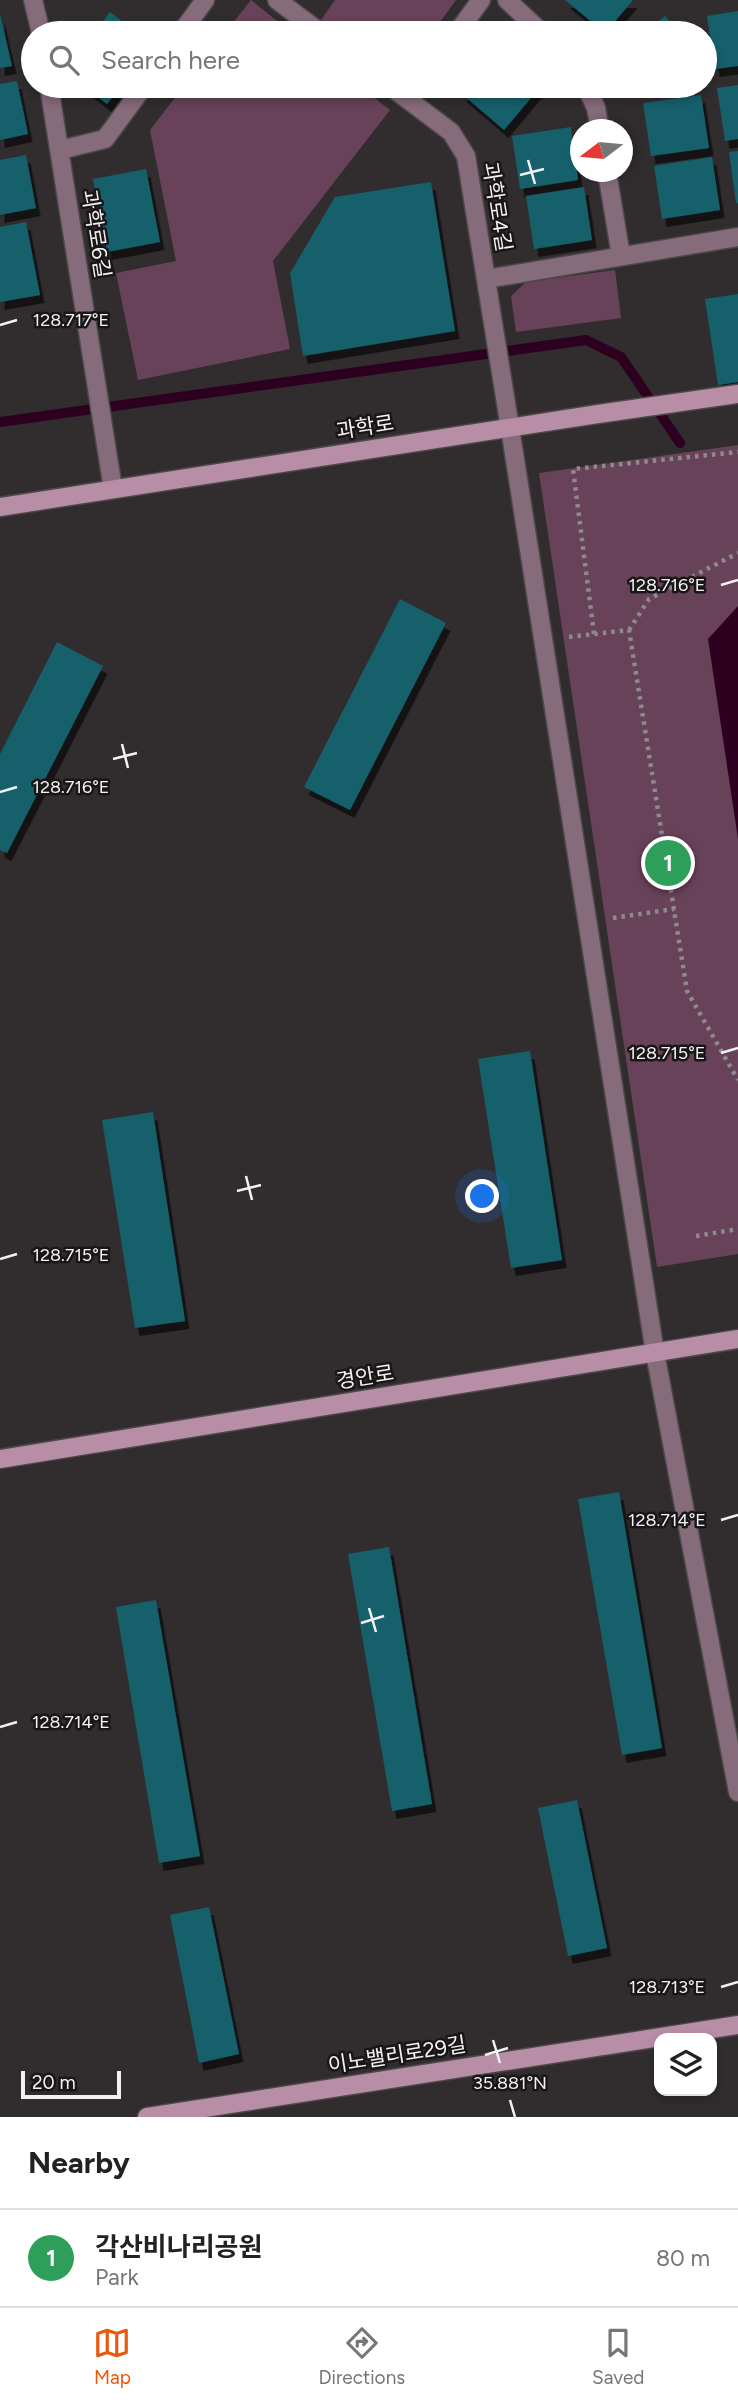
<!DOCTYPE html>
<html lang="en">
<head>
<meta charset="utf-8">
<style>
	body { margin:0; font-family:Figtree,"Noto Sans KR",sans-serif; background:#f6f6f6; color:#222 }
	.controls { position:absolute; right:21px; bottom:21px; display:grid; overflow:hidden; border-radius:14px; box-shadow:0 4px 10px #0003 }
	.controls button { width:63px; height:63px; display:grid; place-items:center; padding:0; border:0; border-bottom:2px solid #e0e0e0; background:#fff; color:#222; font:35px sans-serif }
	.compass { position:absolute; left:570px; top:119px; width:63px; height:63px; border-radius:50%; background:#fff; box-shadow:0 4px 10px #0003; rotate:254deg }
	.scale { position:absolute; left:21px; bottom:18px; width:100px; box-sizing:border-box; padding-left:7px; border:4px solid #f4f1f2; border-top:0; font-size:19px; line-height:24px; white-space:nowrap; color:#f4f1f2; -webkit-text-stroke:5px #181617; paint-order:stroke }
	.you { position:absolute; left:483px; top:1197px; width:24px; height:24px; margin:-18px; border:5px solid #fff; border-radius:50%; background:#1a73e8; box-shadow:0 0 0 10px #1a73e833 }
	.badge { display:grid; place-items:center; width:46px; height:46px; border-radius:50%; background:#ea580c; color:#fff; font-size:23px; font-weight:700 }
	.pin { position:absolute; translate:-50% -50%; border:4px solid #fff; box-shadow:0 2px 7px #0006 }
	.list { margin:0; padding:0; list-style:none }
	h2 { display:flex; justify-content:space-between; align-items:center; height:91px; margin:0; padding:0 28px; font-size:30px }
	h2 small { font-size:23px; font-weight:400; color:#767676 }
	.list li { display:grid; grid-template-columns:46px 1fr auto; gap:21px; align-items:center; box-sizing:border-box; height:98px; padding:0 28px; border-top:2px solid #e0e0e0 }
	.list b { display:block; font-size:26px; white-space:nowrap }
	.list p { margin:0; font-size:23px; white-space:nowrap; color:#767676 }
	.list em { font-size:23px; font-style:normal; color:#767676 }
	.icon { flex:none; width:38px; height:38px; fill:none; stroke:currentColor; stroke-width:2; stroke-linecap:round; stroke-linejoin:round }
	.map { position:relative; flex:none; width:738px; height:2117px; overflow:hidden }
	.search { position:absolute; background:#fff; box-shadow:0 4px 10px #0003; left:21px; right:21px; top:21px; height:77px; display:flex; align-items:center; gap:18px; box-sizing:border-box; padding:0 24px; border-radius:38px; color:#767676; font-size:26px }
	.sheet { height:189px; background:#fff }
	nav { display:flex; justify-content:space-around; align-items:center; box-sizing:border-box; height:98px; border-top:2px solid #e0e0e0; background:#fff; font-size:19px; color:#767676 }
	nav a { display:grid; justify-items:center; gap:4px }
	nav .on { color:#ea580c }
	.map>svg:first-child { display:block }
</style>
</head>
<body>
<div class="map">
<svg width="738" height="2117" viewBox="0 0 738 2117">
	<defs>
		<filter id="shadow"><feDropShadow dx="4.5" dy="8" stdDeviation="0" flood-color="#0009"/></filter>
	</defs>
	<rect width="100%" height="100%" fill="#312d2f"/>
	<path fill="#684259" d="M 251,0 L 292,33 L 225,33 Z
		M 335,0 L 456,0 L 432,33 L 339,33 L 321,20 Z
		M 184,86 L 359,86 L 390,110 L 273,261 L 290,349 L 138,380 L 116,273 L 176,261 L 150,130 Z
		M 615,270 L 621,318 L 516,332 L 511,296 L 526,282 Z
		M 738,445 L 738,1254 L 657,1267 L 539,473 Z"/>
	<path fill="#2d001f" d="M 738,606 L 738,839 L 708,639 Z"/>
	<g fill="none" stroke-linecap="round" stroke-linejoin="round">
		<path stroke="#2d001f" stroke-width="10" d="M 0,422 L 586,340 L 621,357 L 680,443"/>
	</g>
	<path fill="#13616c" filter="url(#shadow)" d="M 565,0 L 633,0 L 605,33 Z
		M 738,11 L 738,66 L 715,69 L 707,16 Z
		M 110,12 L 137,33 L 94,33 Z
		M 0,14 L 12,66 L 0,68 Z
		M 665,16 L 679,33 L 644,33 Z
		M 17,81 L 28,134 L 0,140 L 0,84 Z
		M 738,85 L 738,139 L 725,141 L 717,88 Z
		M 84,86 L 122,86 L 107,104 Z
		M 470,86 L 541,86 L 504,130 L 462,94 Z
		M 701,95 L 709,148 L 651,156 L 643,103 Z
		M 571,127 L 578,180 L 520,189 L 512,136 Z
		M 738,151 L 738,203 L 736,203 L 729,152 Z
		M 26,155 L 36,208 L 0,215 L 0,160 Z
		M 712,157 L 720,210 L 662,219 L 654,166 Z
		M 146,169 L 160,242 L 107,252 L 93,179 Z
		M 431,182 L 455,331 L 303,356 L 290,273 L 335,197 Z
		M 584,187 L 592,240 L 534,249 L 526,196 Z
		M 26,222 L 40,295 L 0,302 L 0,227 Z
		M 738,294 L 738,382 L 718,385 L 705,299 Z
		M 400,599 L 446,623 L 350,810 L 304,787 Z
		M 57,642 L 103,666 L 7,853 L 0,850 L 0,754 Z
		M 530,1051 L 562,1260 L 511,1268 L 478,1059 Z
		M 153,1112 L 185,1321 L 135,1328 L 102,1120 Z
		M 619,1492 L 662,1748 L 622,1755 L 578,1499 Z
		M 389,1547 L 432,1804 L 392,1811 L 348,1554 Z
		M 156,1600 L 200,1856 L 159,1863 L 116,1607 Z
		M 577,1800 L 607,1948 L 568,1956 L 538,1808 Z
		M 209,1907 L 239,2054 L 199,2063 L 170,1915 Z"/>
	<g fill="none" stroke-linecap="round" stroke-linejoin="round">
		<defs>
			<path id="street" d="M 33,0 L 41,33
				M 277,0 L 321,33
				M 507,0 L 542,33
				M 181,33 L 205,0
				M 457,33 L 481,0
				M 49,86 L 113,489
				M 390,86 L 451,132 L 466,156 L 510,428 L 655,1353 L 738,1792
				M 586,86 L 596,108 L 600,130
				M 409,100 L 419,86
				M 60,150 L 105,139 L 144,86
				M 607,172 L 621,256
				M 486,279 L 738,237"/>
			<path id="secondary" d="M 0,507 L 598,414 L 738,394
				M 0,1459 L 738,1339
				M 147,2117 L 738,2025"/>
		</defs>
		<use href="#street" stroke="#4c484a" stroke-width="21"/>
		<use href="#secondary" stroke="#4c484a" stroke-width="21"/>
		<path stroke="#8d8a8b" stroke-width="4.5" stroke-dasharray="3.5 5" stroke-linecap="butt" d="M 629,630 L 649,599 L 738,553
			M 594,634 L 573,469 L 738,452
			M 569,637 L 629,630 L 687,991 L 738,1080
			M 613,918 L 674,909
			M 696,1236 L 738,1229"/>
		<use href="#street" stroke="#866b7b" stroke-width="18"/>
		<use href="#secondary" stroke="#b88da6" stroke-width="18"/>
	</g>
	<path fill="none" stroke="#f4f1f2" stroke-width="2.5" d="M 528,160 L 535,184M 520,175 L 544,169M 0,325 L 17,320M 721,585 L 738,580M 122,744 L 128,768M 113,759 L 137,753M 0,792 L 17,787M 721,1053 L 738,1048M 246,1176 L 252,1200M 237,1191 L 261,1185M 0,1259 L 17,1254M 721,1520 L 738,1515M 369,1608 L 376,1632M 361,1623 L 384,1616M 0,1727 L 17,1722M 721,1987 L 738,1982M 493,2040 L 500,2063M 485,2055 L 508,2048M 510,2100 L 515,2117"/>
	<g text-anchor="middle" stroke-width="5" stroke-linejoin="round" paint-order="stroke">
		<g font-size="21" fill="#f4f1f2" stroke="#181617">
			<text transform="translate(497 207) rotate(81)" y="7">과학로4길</text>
			<text transform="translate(96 234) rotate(81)" y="7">과학로6길</text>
			<text transform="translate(365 427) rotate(-9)" y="7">과학로</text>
			<text transform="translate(365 1377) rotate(-9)" y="7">경안로</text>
			<text transform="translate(397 2055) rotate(-9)" y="7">이노밸리로29길</text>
		</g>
	</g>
	<g font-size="18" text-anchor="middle" fill="#f4f1f2" stroke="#181617" stroke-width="5" stroke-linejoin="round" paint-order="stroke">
		<text x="71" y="326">128.717°E</text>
		<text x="667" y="591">128.716°E</text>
		<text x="71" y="793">128.716°E</text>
		<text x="667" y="1059">128.715°E</text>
		<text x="71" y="1261">128.715°E</text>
		<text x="667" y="1526">128.714°E</text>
		<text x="71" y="1728">128.714°E</text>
		<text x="667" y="1993">128.713°E</text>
		<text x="510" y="2089">35.881°N</text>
	</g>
</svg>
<div class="controls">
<button><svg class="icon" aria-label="layers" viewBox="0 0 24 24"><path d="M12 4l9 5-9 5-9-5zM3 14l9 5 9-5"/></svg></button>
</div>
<svg class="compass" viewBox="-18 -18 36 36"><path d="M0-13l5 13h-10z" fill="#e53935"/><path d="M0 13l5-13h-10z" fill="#767676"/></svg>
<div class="scale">20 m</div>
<div class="you"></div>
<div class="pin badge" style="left:668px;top:863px;background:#2e9e5b">1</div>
<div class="search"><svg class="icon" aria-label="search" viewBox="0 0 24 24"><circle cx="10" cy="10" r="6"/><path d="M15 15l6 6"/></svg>Search here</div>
</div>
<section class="sheet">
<h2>Nearby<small></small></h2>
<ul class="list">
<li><span class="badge" style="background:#2e9e5b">1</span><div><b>각산비나리공원</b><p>Park</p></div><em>80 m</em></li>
</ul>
</section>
<nav>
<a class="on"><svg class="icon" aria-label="map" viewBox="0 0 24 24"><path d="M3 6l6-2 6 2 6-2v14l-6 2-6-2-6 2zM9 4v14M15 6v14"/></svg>Map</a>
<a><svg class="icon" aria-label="directions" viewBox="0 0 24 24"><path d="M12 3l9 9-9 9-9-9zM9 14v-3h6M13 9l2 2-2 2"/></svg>Directions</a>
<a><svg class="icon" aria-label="saved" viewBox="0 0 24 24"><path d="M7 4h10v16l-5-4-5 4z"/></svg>Saved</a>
</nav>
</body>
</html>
